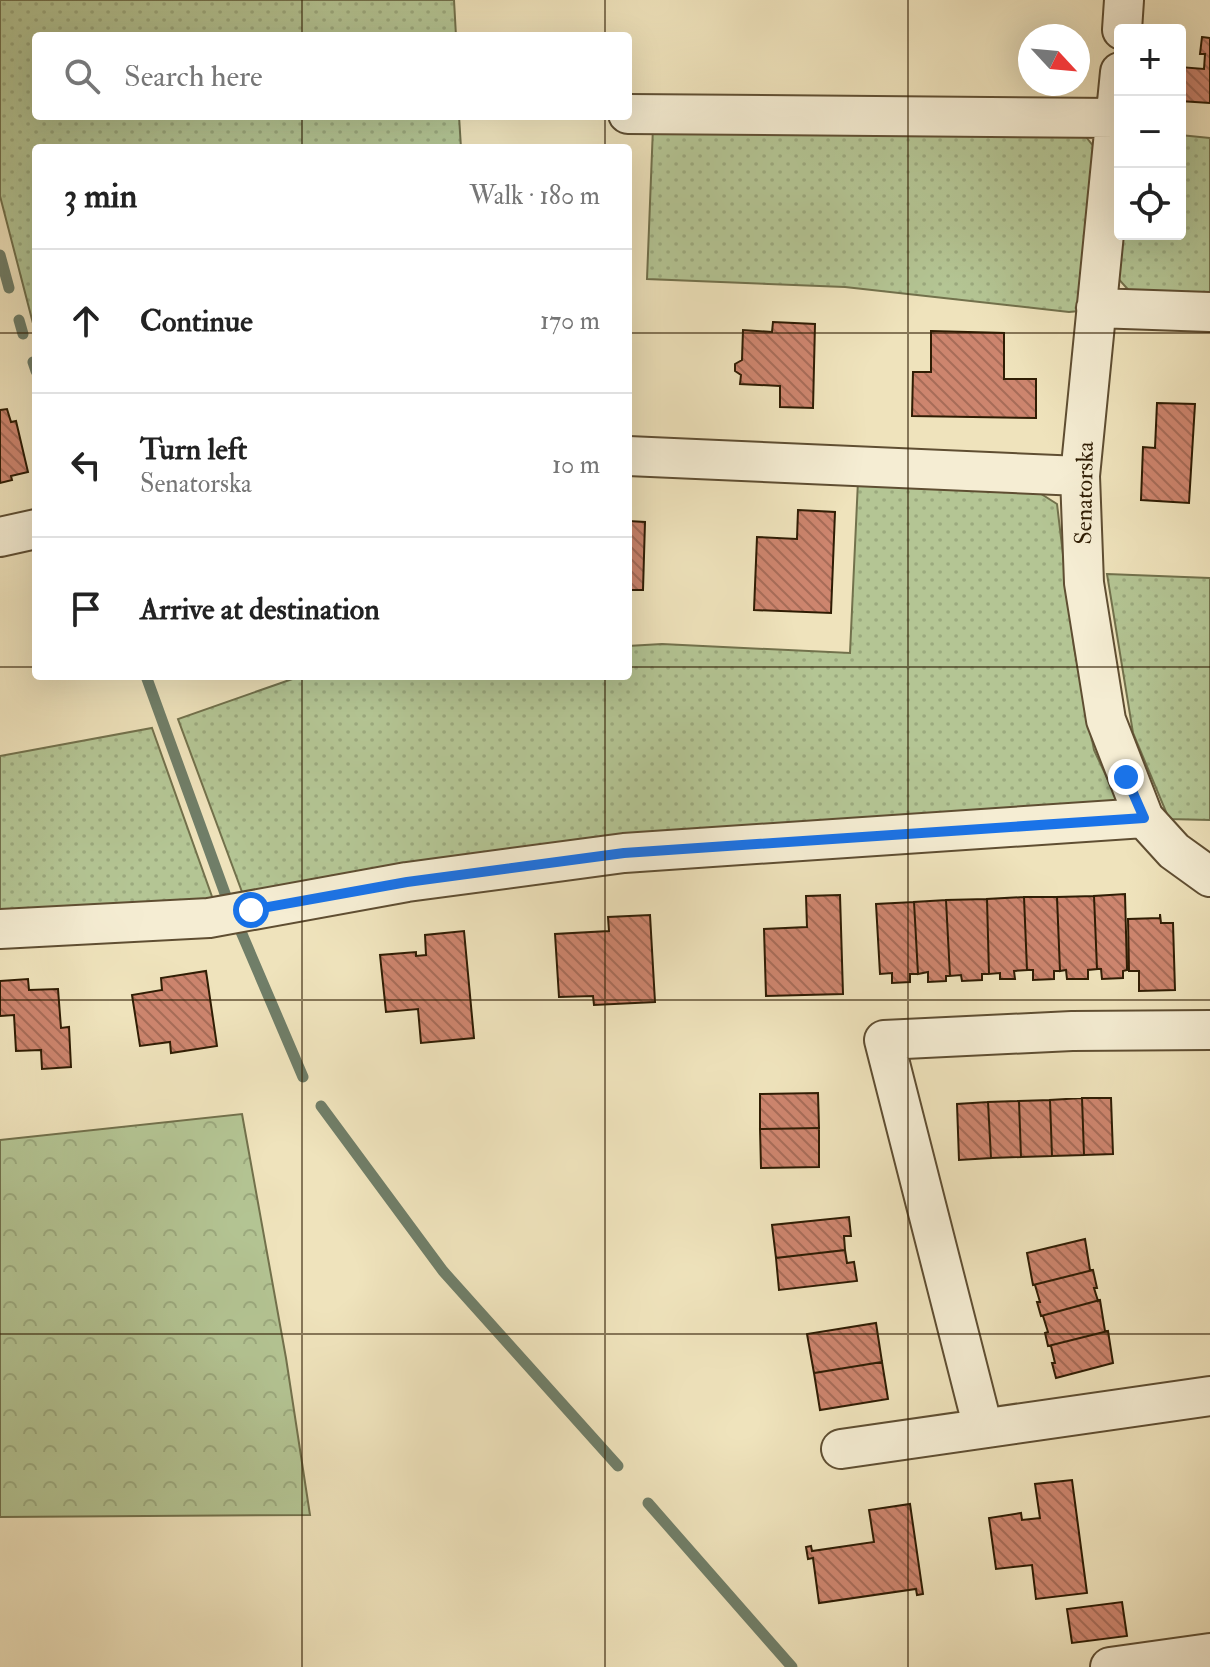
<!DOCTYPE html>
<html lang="en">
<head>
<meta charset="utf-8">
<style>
	body { margin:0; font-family:"IM FELL Double Pica",serif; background:#f6f6f6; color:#222 }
	.controls { position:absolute; right:24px; top:24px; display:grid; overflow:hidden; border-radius:8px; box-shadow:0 8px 32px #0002 }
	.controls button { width:72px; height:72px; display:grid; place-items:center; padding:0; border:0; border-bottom:2px solid #e0e0e0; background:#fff; color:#222; font:40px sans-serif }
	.compass { position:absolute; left:1018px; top:24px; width:72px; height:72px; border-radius:50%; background:#fff; box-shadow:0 8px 32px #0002; rotate:116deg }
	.stop { position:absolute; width:24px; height:24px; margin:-18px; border:6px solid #1a73e8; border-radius:50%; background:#fff }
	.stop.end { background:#1a73e8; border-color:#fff; box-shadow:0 2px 8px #0008 }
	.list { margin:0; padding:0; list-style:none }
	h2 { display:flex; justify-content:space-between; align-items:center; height:104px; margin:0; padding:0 32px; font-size:34px }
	h2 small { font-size:26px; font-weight:400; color:#767676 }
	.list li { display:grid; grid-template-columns:52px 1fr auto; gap:24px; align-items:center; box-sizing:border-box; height:144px; padding:0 32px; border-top:2px solid #e0e0e0 }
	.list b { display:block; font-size:30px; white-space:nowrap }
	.list p { margin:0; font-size:26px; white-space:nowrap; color:#767676 }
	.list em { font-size:26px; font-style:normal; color:#767676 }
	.icon { flex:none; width:44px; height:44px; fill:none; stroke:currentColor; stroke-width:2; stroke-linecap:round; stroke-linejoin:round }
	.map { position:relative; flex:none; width:1210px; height:1667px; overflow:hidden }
	.search { position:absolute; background:#fff; box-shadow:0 8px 32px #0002; left:32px; top:32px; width:600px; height:88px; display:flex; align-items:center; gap:20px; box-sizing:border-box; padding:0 28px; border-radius:8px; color:#767676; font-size:30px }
	.panel { position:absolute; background:#fff; box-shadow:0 8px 32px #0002; left:32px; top:144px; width:600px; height:536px; border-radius:8px }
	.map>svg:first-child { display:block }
</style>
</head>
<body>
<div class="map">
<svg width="1210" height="1667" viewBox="0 0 1210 1667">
	<defs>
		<pattern id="grass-dots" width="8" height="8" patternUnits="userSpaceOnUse" patternTransform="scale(2)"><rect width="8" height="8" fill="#b4c594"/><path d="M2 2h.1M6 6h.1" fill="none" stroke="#9ba97e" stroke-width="1.8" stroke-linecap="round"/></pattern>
		<pattern id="forest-crowns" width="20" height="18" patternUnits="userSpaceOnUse" patternTransform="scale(2)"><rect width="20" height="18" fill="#b4c594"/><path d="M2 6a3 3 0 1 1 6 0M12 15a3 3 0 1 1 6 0" fill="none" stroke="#9ba97e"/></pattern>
		<pattern id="building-back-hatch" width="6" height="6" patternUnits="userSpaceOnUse" patternTransform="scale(2)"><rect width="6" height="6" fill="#cd856e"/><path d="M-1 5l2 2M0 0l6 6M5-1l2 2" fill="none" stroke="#a76c58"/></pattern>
	</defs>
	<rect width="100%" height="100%" fill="#efe3bc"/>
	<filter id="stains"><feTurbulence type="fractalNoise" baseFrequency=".0025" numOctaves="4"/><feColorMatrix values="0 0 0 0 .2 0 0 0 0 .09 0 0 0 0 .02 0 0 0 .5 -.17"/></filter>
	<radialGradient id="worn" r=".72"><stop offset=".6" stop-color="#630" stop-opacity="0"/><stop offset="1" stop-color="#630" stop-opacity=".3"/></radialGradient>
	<path fill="url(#grass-dots)" stroke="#72714c" stroke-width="2" d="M 0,0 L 454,0 L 456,36 L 36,36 L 36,116 L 459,116 L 461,148 L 36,148 L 36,335 L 0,196 Z
		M 653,127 L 1082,132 L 1098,152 L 1079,311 L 1069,312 L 845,287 L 647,279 Z
		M 1180,135 L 1210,138 L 1210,296 L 1133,295 L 1114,274 L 1120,234 L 1180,234 Z
		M 858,481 L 1038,492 L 1057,504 L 1074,647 L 1094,750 L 1122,810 L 245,900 L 178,719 L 301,676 L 628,676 L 628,646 L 662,644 L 850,653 Z
		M 1107,574 L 1210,578 L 1210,820 L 1169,819 L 1133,733 Z
		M 152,728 L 215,905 L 0,912 L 0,756 Z"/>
	<path fill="url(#forest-crowns)" stroke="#72714c" stroke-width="2" d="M 242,1114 L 286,1358 L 310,1515 L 0,1517 L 0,1140 Z"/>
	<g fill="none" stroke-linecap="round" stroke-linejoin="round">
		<path stroke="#707e68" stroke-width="11" d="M 0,255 L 9,288
			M 19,320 L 23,334
			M 33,362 L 36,371
			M 146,676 L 227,899
			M 239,927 L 303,1077
			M 321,1106 L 443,1271 L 618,1466
			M 648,1503 L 792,1667"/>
	</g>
	<path fill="url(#building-back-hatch)" stroke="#2f1d04" stroke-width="2" d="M 1202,37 L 1210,38 L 1210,103 L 1180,101 L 1180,67 L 1204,69 L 1205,54 L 1200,54 Z
		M 628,170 L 630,170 L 629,224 L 628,224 Z
		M 773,322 L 815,324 L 813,408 L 780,407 L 780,386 L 740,384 L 741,375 L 735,371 L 735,364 L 742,360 L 743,330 L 772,332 Z
		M 931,331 L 1004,333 L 1004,379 L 1036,379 L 1036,418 L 912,416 L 913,372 L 931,372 Z
		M 1157,403 L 1195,404 L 1189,503 L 1141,500 L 1143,447 L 1155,448 Z
		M 7,409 L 11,422 L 16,421 L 28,472 L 11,476 L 12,480 L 0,483 L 0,410 Z
		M 798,510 L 835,512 L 831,613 L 754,610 L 757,537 L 797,539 Z
		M 628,521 L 645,522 L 643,590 L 628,590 Z
		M 1125,894 L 1127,970 L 1123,971 L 1123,978 L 1102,979 L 1101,969 L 1097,969 L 1094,896 Z
		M 840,895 L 843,994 L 766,996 L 764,929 L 807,927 L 806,896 Z
		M 1094,896 L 1097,969 L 1088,970 L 1088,979 L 1067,979 L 1066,970 L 1060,971 L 1057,897 Z
		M 1024,897 L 1057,897 L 1060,971 L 1054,971 L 1054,979 L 1033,980 L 1033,970 L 1027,970 Z
		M 1024,897 L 1027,970 L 1014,971 L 1015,979 L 1000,979 L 1000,973 L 989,974 L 987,899 Z
		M 987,899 L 989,974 L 982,974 L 982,980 L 962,981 L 961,975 L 950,976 L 946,900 Z
		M 946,900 L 950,976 L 946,976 L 946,981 L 928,982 L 928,972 L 918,974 L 914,902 Z
		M 914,902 L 918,974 L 910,974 L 910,982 L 892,983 L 892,973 L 880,974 L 876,904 Z
		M 1160,914 L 1161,923 L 1173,923 L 1175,990 L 1139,991 L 1139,971 L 1129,971 L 1128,919 L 1160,918 Z
		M 650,915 L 655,1002 L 594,1005 L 593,996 L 559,997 L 555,934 L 609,931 L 608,917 Z
		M 464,931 L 474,1038 L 421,1043 L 418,1009 L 386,1012 L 380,955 L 416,952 L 416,956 L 426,955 L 425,935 Z
		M 206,971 L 217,1046 L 171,1053 L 170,1042 L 140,1046 L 132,995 L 162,990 L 161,978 Z
		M 28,979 L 29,990 L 58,989 L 61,1028 L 69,1027 L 71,1067 L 42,1069 L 41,1050 L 16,1051 L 14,1015 L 0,1016 L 0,981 Z
		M 818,1093 L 819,1128 L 760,1129 L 760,1094 Z
		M 1082,1098 L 1111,1098 L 1113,1154 L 1084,1155 Z
		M 1082,1098 L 1084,1155 L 1052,1156 L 1050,1100 Z
		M 1050,1100 L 1052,1156 L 1021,1157 L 1019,1101 Z
		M 1019,1101 L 1021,1157 L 991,1158 L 988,1102 Z
		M 988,1102 L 991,1158 L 959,1160 L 957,1104 Z
		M 819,1128 L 819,1167 L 761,1168 L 760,1129 Z
		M 849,1217 L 851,1236 L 844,1236 L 845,1250 L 776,1258 L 772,1225 Z
		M 1085,1239 L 1090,1270 L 1093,1270 L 1033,1285 L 1027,1253 Z
		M 845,1250 L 847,1263 L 854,1262 L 857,1281 L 779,1290 L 776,1258 Z
		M 1093,1270 L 1097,1288 L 1094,1288 L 1098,1301 L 1100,1300 L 1041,1316 L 1037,1302 L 1040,1302 L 1035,1285 L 1033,1285 Z
		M 1100,1300 L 1105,1331 L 1108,1331 L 1048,1346 L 1045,1333 L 1048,1332 L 1043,1316 L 1041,1316 Z
		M 876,1323 L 882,1362 L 814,1373 L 807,1334 Z
		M 1108,1331 L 1113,1363 L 1056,1378 L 1052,1363 L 1055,1363 L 1051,1346 L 1048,1346 Z
		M 882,1362 L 888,1399 L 820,1410 L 814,1373 Z
		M 1072,1480 L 1087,1593 L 1036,1599 L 1032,1565 L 996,1569 L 989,1518 L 1021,1513 L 1022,1520 L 1040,1518 L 1035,1484 Z
		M 910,1504 L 923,1594 L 917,1595 L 916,1589 L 819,1603 L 813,1558 L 808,1559 L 806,1547 L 811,1546 L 812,1551 L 874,1542 L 869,1510 Z
		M 1122,1602 L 1127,1636 L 1072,1643 L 1067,1609 Z"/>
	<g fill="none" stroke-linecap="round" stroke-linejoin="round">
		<defs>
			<path id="minor" d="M 1122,30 L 1124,0
				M 1120,72 L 1080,476 L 1084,583 L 1106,720 L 1144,818 L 1174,851 L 1210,877
				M 628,114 L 1115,118
				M 1096,308 L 1210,312
				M 628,456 L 1080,476
				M 0,537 L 36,529
				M 0,929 L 209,918 L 407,882 L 624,853 L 1144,818
				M 983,1428 L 884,1040 L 1072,1031 L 1210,1030
				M 841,1449 L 1210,1396
				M 1110,1667 L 1210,1653"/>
		</defs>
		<use href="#minor" stroke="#5f4e32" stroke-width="42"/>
		<use href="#minor" stroke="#f5edd3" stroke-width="38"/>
	</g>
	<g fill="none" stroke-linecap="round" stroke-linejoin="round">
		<path stroke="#1a73e8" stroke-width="10" d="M 251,910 L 407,882 L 624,853 L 1144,818 L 1126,777"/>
	</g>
	<path fill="none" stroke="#2f1d04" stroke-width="2" stroke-opacity="0.55" d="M 302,0 L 302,36M 605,0 L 605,36M 908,0 L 908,1667M 302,116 L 302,148M 605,116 L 605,148M 0,333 L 36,333M 628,333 L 1210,333M 0,667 L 36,667M 628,667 L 1210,667M 302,676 L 302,1667M 605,676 L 605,1667M 0,1000 L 1210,1000M 0,1334 L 1210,1334"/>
	<g text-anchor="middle" stroke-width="6" stroke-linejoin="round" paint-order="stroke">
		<g font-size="24" fill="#2f1d04" stroke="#f5edd3">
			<text transform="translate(1084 493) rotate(-89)" y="8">Senatorska</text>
		</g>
	</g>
	<rect width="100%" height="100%" filter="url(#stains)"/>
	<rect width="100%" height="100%" fill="url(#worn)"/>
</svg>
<div class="controls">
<button>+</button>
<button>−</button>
<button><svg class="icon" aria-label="locate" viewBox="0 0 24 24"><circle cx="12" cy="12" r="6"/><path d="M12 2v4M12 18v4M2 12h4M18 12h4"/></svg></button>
</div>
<svg class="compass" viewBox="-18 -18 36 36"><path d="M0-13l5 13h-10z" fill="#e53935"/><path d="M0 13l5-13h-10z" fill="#767676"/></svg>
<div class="stop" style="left:251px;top:910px"></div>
<div class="stop end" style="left:1126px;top:777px"></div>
<div class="search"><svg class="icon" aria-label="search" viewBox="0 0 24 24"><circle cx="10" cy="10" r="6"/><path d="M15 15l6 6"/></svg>Search here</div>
<section class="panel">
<h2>3 min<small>Walk · 180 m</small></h2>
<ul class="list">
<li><svg class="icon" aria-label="ahead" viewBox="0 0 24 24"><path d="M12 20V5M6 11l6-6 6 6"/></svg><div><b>Continue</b></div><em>170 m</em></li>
<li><svg class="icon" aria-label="left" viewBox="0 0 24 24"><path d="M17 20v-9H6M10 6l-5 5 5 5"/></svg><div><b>Turn left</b><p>Senatorska</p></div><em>10 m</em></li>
<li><svg class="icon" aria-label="arrive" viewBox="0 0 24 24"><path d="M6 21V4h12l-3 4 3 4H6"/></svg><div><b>Arrive at destination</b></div></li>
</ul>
</section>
</div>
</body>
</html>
